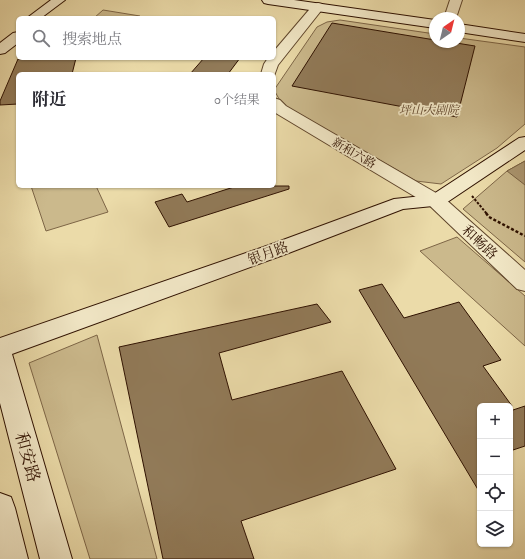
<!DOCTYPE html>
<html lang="zh">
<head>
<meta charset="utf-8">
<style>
	body { margin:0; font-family:"IM FELL DW Pica","Noto Serif SC",serif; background:#f7f7f7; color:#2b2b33 }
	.controls { position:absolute; right:12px; bottom:12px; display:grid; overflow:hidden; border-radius:6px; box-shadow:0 1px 3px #0004 }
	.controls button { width:36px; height:36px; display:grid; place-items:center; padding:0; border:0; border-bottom:1px solid #e1e1e2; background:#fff; color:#2b2b33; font:20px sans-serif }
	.compass { position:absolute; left:429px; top:12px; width:36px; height:36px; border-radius:50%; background:#fff; box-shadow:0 1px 3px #0004; rotate:35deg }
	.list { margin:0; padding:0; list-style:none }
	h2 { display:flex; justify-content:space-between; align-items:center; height:52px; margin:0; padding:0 16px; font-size:17px }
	h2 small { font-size:13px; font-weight:400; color:#7c7c81 }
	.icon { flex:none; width:22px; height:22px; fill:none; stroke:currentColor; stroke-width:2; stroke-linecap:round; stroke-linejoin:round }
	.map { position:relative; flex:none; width:525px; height:559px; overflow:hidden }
	.search { position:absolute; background:#fff; box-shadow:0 1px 3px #0004; left:16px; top:16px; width:260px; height:44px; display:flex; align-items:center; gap:10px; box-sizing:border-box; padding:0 14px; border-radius:6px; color:#7c7c81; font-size:15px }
	.panel { position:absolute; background:#fff; box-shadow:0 1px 3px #0004; left:16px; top:72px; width:260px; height:116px; border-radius:6px }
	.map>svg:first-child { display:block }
</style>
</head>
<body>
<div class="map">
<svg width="525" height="559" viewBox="0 0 525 559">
	<rect width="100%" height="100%" fill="#ebdba9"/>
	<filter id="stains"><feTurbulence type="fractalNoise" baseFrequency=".005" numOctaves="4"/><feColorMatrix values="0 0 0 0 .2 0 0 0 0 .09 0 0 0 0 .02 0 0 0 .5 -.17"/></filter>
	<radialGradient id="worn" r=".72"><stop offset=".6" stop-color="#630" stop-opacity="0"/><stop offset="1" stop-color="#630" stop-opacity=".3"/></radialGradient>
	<path fill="#cbb98c" stroke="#7d6546" d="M 103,10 L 140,16 L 138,18 L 94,18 Z
		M 340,20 L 435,34 L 435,42 L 459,42 L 459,38 L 525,47 L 525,124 L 497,148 L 441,184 L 416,181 L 282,104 L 274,90 L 317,27 L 327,22 Z
		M 525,161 L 525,262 L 463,209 L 507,171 Z
		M 31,186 L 96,186 L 108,212 L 46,231 Z
		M 457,237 L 525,296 L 525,346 L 420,251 Z
		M 97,335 L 157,559 L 90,559 L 29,363 Z"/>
	<path fill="#ab9670" stroke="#796143" d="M 525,161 L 525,185 L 507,171 Z"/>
	<path fill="#917a58" stroke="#2f1100" d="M 332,23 L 435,40 L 435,42 L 450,42 L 475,46 L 457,117 L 292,86 Z
		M 76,58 L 72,74 L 18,74 L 18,104 L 0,105 L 0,101 L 18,59 Z
		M 204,58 L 240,58 L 228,74 L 190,74 Z
		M 237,186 L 289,186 L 289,189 L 169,227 L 155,202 L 182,194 L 187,202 Z
		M 382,284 L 404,318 L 459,302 L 501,360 L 483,366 L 512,406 L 480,406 L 480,493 L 359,290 Z
		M 317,304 L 331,322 L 219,353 L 232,400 L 342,371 L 396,469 L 241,521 L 254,559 L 163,559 L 119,347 Z
		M 525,406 L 525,446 L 510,451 L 510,411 Z"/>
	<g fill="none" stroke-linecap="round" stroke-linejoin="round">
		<defs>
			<path id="street" d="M 450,0 L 462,0 L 456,18 L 444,18 Z
				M 318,3 L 322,4 L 324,7 L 278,65 L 274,76 L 274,74 L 261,74 L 264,64 L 268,58 L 274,58 L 274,51 L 314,4 Z
				M 274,98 L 280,100 L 286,106 L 443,197 L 525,270 L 525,291 L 517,289 L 429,205 L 274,112 Z"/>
			<path id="secondary" d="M 51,0 L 65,0 L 41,18 L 27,18 Z
				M 262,0 L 294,0 L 435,20 L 435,28 L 268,4 L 264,3 Z
				M 459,24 L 525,34 L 525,42 L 459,32 Z
				M 18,32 L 18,43 L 5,53 L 0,54 L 0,43 L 13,33 Z
				M 525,137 L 525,150 L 443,205 L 403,209 L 286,254 L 12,354 L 72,559 L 40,559 L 0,403 L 0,338 L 272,244 L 394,199 L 432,195 L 519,138 Z
				M 0,493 L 11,497 L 15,508 L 28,559 L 0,559 Z"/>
		</defs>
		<use href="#street" stroke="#5e442a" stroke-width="2"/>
		<use href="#secondary" stroke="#2f1100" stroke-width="2"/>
		<path stroke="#2f1100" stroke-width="2" stroke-dasharray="2.5 1.5" stroke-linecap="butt" d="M 472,196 L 487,214"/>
		<path stroke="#2f1100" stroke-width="2.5" stroke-dasharray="3 2" stroke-linecap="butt" d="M 486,213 L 489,217 L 525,236"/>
		<use href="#street" fill="#f2e8c7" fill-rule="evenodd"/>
		<use href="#secondary" fill="#f2e8c7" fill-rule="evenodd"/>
	</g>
	<g text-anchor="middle" stroke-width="3.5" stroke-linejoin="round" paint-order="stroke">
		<g font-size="12" font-style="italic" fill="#5e432a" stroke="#f2e8c7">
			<text x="429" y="114">坪山大剧院</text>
		</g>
		<g font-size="12" fill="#2f1100" stroke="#f2e8c7">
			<text transform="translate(354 153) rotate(30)" y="4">新和六路</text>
		</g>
		<g font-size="14" fill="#2f1100" stroke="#f2e8c7">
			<text transform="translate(480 242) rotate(43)" y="5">和畅路</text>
			<text transform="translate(268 253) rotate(-20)" y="5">银月路</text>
		</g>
		<g font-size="17" fill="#2f1100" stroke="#f2e8c7">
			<text transform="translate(28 457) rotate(75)" y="6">和安路</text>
		</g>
	</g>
	<rect width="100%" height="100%" filter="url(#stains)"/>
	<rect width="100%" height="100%" fill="url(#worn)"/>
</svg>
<div class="controls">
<button>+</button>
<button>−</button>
<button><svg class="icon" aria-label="locate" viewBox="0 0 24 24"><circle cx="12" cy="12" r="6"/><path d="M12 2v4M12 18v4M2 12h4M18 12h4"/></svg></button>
<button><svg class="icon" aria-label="layers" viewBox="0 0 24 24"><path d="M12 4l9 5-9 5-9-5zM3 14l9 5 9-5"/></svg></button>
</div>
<svg class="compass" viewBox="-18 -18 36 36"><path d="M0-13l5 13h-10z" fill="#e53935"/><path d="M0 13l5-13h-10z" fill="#7c7c81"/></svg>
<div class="search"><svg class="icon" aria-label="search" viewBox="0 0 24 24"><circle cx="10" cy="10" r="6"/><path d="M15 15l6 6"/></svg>搜索地点</div>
<section class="panel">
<h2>附近<small>0个结果</small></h2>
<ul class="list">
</ul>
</section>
</div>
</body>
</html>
